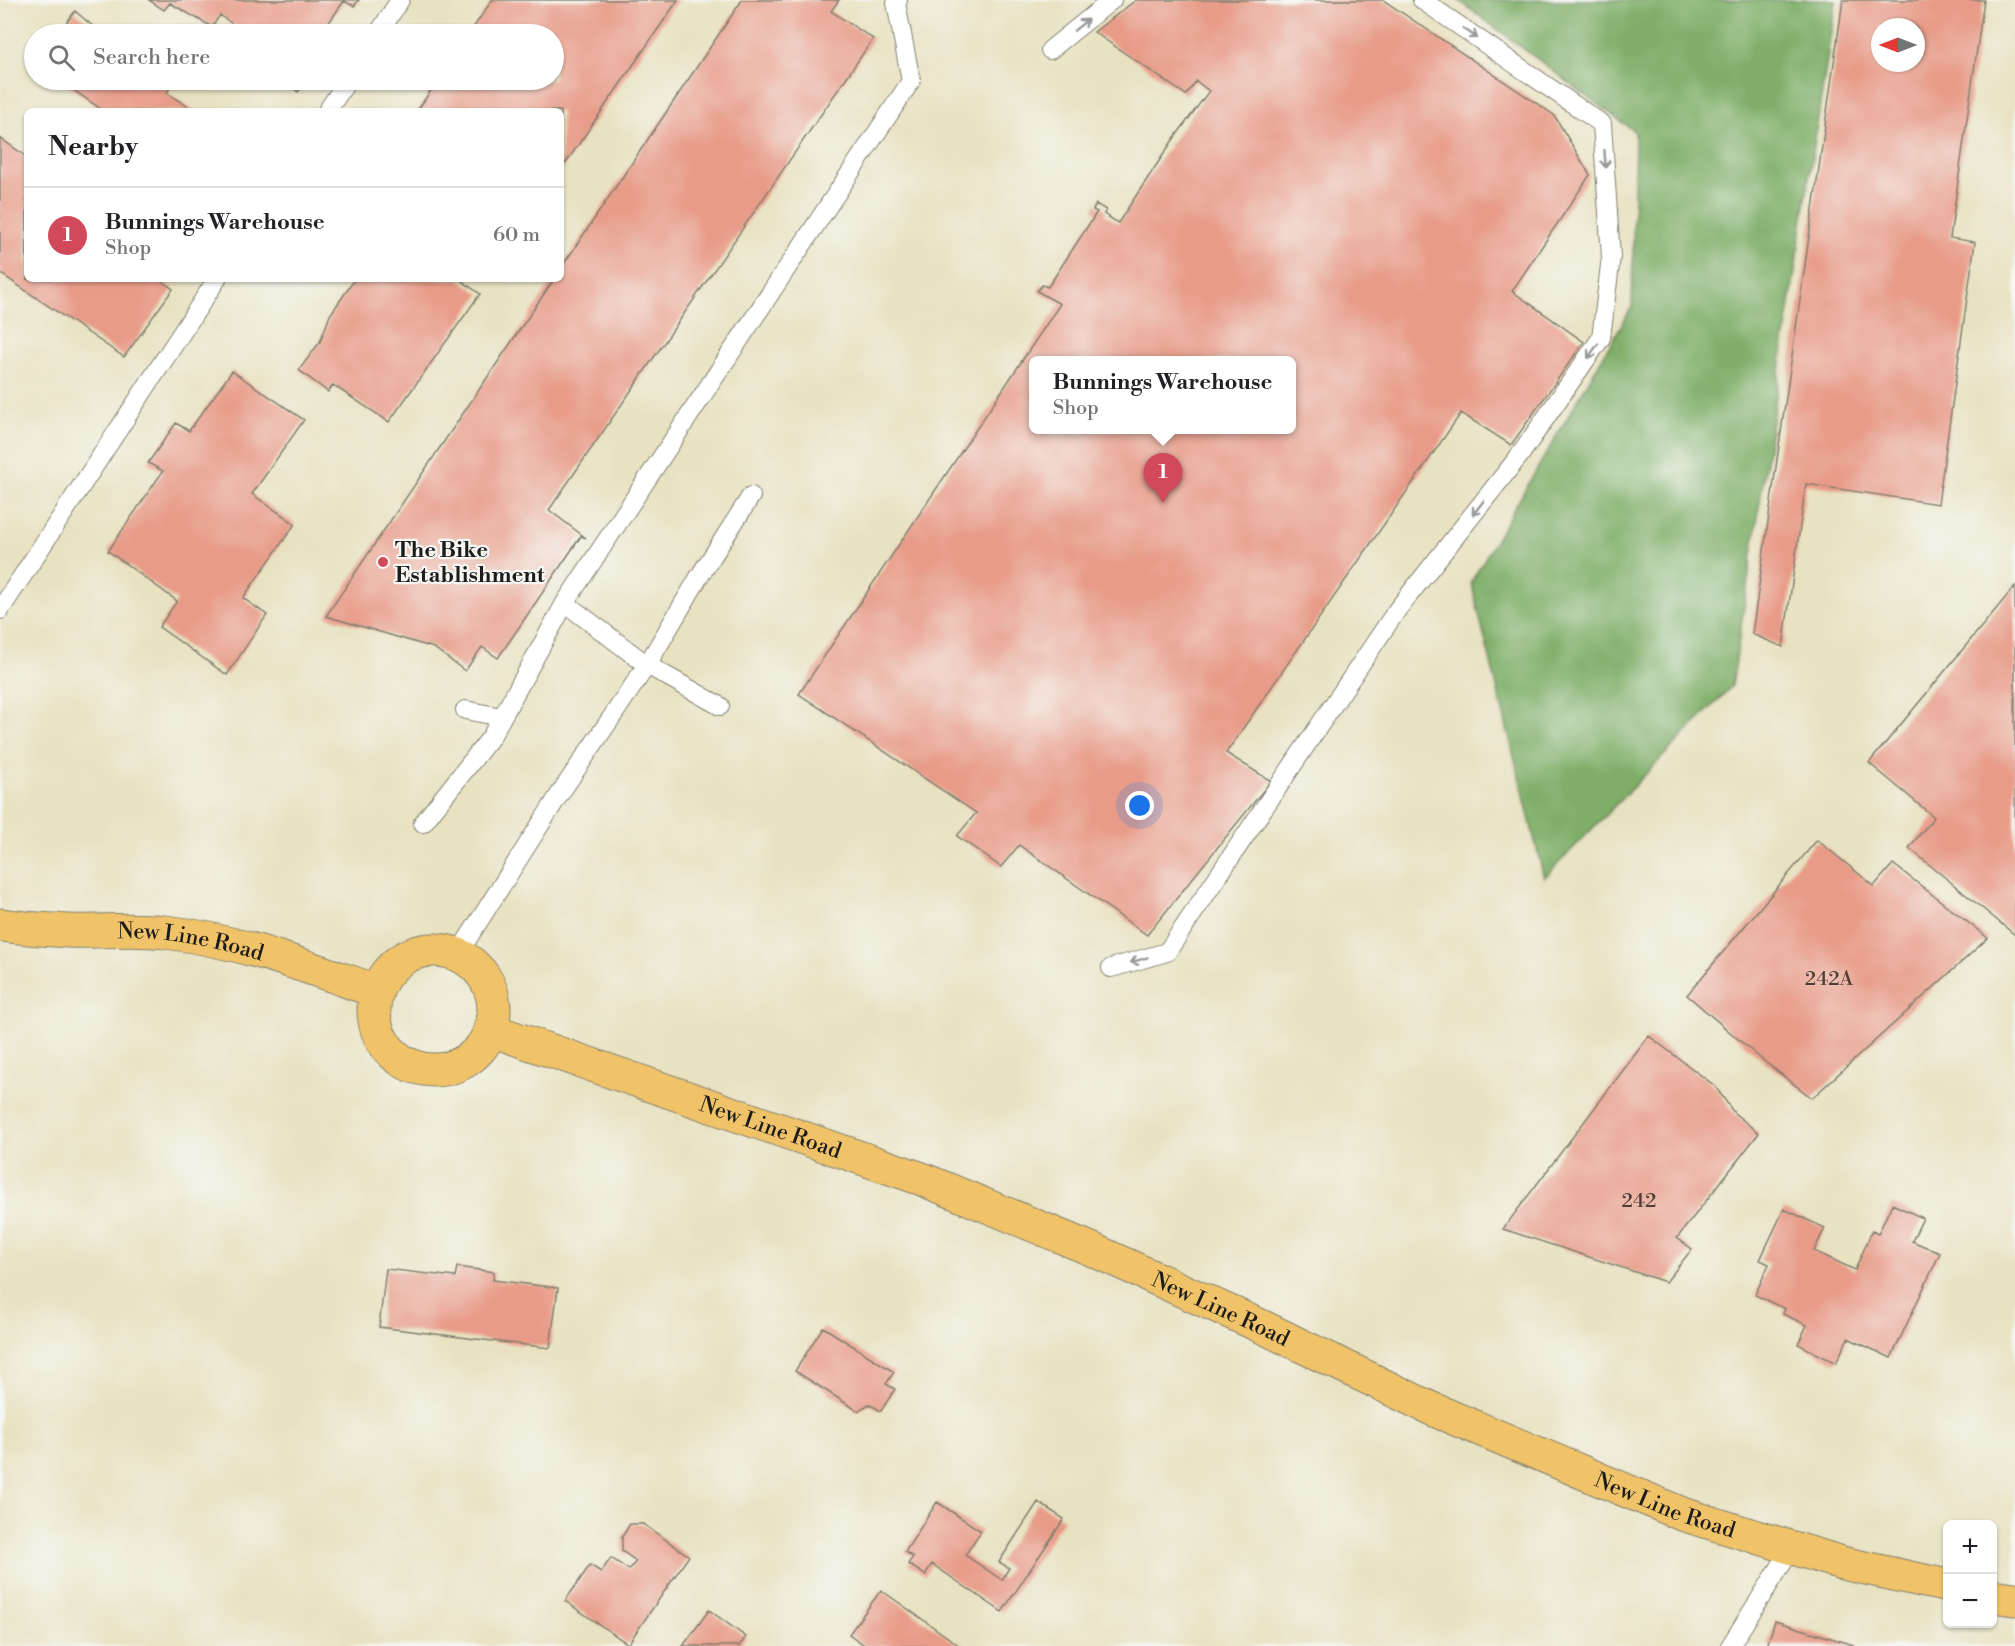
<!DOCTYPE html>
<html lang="en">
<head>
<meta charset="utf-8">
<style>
	body { margin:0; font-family:"Libre Bodoni",serif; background:#f2f2f2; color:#202124 }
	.controls { position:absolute; right:18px; bottom:18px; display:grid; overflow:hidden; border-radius:9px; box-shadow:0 2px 4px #0004 }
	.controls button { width:54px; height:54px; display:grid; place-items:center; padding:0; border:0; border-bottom:2px solid #e0e0e0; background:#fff; color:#202124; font:30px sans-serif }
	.compass { position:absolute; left:1871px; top:18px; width:54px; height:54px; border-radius:50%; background:#fff; box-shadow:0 2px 4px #0004; rotate:270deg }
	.you { position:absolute; left:1140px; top:806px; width:21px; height:21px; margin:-15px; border:4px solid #fff; border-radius:50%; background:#1a73e8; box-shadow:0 0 0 9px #1a73e833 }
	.badge { display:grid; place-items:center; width:39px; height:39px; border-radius:50%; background:#d1495b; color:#fff; font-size:20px; font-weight:700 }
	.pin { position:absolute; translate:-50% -50px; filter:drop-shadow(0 2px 3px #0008) }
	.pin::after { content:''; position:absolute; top:32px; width:21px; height:18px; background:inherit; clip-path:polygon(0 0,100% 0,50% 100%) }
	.popup { position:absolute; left:1029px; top:356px; width:267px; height:78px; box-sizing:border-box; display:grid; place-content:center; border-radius:9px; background:#fff; filter:drop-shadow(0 2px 4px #0005); font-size:20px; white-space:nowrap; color:#757577 }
	.popup b { font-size:22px; color:#202124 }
	.popup::after { content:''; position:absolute; left:50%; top:100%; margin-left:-12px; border:12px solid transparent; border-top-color:#fff }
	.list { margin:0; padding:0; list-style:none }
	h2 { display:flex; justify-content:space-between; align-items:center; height:78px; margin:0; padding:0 24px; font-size:26px }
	h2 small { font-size:20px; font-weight:400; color:#757577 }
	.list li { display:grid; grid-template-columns:39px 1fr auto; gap:18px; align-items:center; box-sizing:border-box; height:96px; padding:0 24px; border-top:2px solid #e0e0e0 }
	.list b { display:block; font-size:22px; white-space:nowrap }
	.list p { margin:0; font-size:20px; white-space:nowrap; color:#757577 }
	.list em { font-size:20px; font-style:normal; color:#757577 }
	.icon { flex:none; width:33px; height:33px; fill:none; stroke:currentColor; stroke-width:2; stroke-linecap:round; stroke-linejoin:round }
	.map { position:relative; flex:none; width:2015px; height:1646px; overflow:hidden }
	.search { position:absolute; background:#fff; box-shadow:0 2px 4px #0004; left:24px; top:24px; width:540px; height:66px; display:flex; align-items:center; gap:15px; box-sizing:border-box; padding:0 21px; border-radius:33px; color:#757577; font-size:22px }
	.panel { position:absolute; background:#fff; box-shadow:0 2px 4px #0004; left:24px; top:108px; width:540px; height:174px; border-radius:9px }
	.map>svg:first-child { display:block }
</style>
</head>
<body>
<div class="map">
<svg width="2015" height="1646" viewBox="0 0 2015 1646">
	<rect width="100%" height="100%" fill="#f6f6f2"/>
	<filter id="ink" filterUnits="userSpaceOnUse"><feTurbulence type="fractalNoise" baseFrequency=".0167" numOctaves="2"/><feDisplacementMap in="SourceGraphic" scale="12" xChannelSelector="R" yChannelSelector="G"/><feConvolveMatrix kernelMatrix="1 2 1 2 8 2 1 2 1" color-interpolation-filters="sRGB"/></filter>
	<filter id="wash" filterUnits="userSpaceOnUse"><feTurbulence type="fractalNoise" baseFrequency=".008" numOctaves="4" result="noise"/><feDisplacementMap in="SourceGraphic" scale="24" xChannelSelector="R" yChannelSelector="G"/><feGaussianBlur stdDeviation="1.35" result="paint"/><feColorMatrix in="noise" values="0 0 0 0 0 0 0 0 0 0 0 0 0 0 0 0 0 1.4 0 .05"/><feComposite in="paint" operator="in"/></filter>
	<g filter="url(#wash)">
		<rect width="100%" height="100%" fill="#e8e2c1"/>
		<path fill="#7eae68" stroke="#4d6542" stroke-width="1.5" d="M 1458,0 L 1836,0 L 1732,686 L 1544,878 L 1471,582 L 1632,307 L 1635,132 Z"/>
		<g id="blocks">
			<path fill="#e89b88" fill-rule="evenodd" d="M 149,0 L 359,0 L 354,6 L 344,1 L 321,34 L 246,34 L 220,15 L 212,27 L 170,3 L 164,10 Z
				M 492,0 L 678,0 L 561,170 L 561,111 L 417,111 L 438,80 L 554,80 L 554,34 L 469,34 Z
				M 742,0 L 839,0 L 831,11 L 873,39 L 549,510 L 586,538 L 581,536 L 579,539 L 498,658 L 482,647 L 465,671 L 434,648 L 326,616 L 554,279 L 561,279 L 561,268 Z
				M 1136,0 L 1383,0 L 1554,115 L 1590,175 L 1512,291 L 1584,342 L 1511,445 L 1461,413 L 1226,753 L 1271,781 L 1147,935 L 1019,845 L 1001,867 L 957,836 L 976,813 L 799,694 L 1060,304 L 1037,291 L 1042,285 L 1048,287 L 1097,212 L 1093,210 L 1096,204 L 1106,210 L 1104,214 L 1118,223 L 1173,140 L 1209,91 L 1196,81 L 1186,95 L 1094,32 ZM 1034,360 L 1292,360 L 1292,430 L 1034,430 Z
				M 1843,0 L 1984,0 L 1950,238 L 1975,242 L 1938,504 L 1806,484 L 1783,647 L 1752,634 ZM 1880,27 L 1916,27 L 1916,63 L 1880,63 Z
				M 75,11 L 102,34 L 58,34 Z
				M 59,80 L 163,80 L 171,86 L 167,93 L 195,111 L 104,111 Z
				M 283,80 L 307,80 L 298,92 Z
				M 0,138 L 27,157 L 27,279 L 159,279 L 173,289 L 124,357 L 0,273 Z
				M 355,279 L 459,279 L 480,294 L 389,422 L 333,385 L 328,392 L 299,370 L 320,342 L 330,315 Z
				M 232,371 L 304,420 L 252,494 L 295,524 L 243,598 L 267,615 L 227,675 L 159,627 L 177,601 L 108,551 L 163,471 L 148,463 L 176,423 L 189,431 Z
				M 2015,586 L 2015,935 L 1909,848 L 1934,817 L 1869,763 Z
				M 1817,840 L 1874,886 L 1893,864 L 1988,938 L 1812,1098 L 1760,1058 L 1687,995 Z
				M 1649,1036 L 1715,1086 L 1734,1113 L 1759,1133 L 1677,1238 L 1692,1249 L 1666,1282 L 1503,1229 Z
				M 1892,1204 L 1923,1218 L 1912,1241 L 1940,1253 L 1891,1358 L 1848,1338 L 1836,1363 L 1798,1344 L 1807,1325 L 1783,1314 L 1785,1309 L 1755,1295 L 1769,1264 L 1760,1260 L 1784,1209 L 1825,1228 L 1814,1251 L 1855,1270 L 1872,1231 L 1878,1234 Z
				M 457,1267 L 494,1272 L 493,1280 L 558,1288 L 550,1348 L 379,1327 L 386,1269 L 455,1277 Z
				M 823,1327 L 894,1372 L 886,1384 L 895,1389 L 881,1411 L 869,1404 L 858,1411 L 795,1371 Z
				M 937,1502 L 981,1531 L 965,1555 L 1002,1580 L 1009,1568 L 999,1562 L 1038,1502 L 1064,1519 L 1002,1612 L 932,1564 L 925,1575 L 908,1564 L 913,1557 L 905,1552 Z
				M 630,1524 L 643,1524 L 689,1556 L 628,1644 L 565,1601 L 590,1565 L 601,1572 L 611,1558 L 629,1570 L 636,1561 L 622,1551 L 622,1537 Z
				M 881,1590 L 960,1646 L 866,1646 L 849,1634 Z
				M 709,1610 L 746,1637 L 739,1646 L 683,1646 Z
				M 1775,1621 L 1854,1645 L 1854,1646 L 1767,1646 Z"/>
		</g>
	</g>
	<g filter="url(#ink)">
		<use href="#blocks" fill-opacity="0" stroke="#827f6e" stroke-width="1.5"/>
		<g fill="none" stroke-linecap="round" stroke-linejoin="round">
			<defs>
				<path id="service" d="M 378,34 L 400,0
					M 1050,50 L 1112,0
					M 327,111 L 348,80
					M 0,610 L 217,279
					M 720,706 L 647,665 L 565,603 L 911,81 L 896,3 L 898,0
					M 465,710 L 501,717
					M 423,823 L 491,737 L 565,603
					M 458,954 L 561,792 L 647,665 L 699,577 L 751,496
					M 1111,968 L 1167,952 L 1397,610 L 1520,455 L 1601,338 L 1611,257 L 1602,124 L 1422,0
					M 1730,1646 L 1792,1548"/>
				<g id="primary">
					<path id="s1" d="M 0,925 C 23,928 46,930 68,931 C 101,932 132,928 165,932 C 238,940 307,967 376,991"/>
					<circle cx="434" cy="1010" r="60"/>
					<path id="s2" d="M 491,1030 L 922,1179 L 1091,1249 L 1265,1328 L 1432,1409 L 1682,1514 L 1842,1563 L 1948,1586"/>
					<path d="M 1992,1596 L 2015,1599"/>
				</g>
			</defs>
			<use href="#service" stroke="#827f6e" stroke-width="20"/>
			<use href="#primary" stroke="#827f6e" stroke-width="35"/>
			<use href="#service" stroke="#fff" stroke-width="18"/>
			<use href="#primary" stroke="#f0c369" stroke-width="33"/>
		</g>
		<defs><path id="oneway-shaft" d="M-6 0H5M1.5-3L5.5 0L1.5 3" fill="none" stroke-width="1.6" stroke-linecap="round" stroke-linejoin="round" transform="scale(1.5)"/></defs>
		<g stroke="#999">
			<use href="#oneway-shaft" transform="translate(1081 25) rotate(-39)"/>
			<use href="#oneway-shaft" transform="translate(1470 33) rotate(35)"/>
			<use href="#oneway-shaft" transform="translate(1605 159) rotate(86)"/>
			<use href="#oneway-shaft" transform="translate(1593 351) rotate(125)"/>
			<use href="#oneway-shaft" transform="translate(1478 508) rotate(128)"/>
			<use href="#oneway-shaft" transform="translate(1139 960) rotate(163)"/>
		</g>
	</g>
	<circle fill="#d1495b" stroke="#f6f6f2" stroke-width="2" cx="383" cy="562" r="6"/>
	<g text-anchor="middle" stroke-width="4.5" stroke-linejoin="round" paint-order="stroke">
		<g font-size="20" fill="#4f3c37">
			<text x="1829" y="985">242A</text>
			<text x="1639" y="1207">242</text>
		</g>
		<g font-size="22" font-weight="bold" fill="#1c1c1c" stroke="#f6f6f2" text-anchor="start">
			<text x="395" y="557">The Bike<tspan x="395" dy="25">Establishment</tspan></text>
		</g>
		<g font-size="22" fill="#1c1c1c" stroke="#f6f6f2">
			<text dy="8" stroke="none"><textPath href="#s1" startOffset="192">New Line Road</textPath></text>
			<text dy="8" stroke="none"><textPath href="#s2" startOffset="296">New Line Road</textPath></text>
			<text dy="8" stroke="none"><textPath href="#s2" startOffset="782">New Line Road</textPath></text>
			<text dy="8" stroke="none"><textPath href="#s2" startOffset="1268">New Line Road</textPath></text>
		</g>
	</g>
</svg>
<div class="controls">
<button>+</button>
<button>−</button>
</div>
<svg class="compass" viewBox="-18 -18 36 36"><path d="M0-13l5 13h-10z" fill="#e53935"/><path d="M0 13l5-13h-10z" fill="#757577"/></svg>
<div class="you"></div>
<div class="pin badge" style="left:1163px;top:503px">1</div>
<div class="popup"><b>Bunnings Warehouse</b>Shop</div>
<div class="search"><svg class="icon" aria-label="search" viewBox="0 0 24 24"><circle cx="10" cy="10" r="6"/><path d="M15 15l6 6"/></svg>Search here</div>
<section class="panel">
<h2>Nearby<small></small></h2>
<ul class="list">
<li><span class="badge">1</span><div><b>Bunnings Warehouse</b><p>Shop</p></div><em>60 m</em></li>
</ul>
</section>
</div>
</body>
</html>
